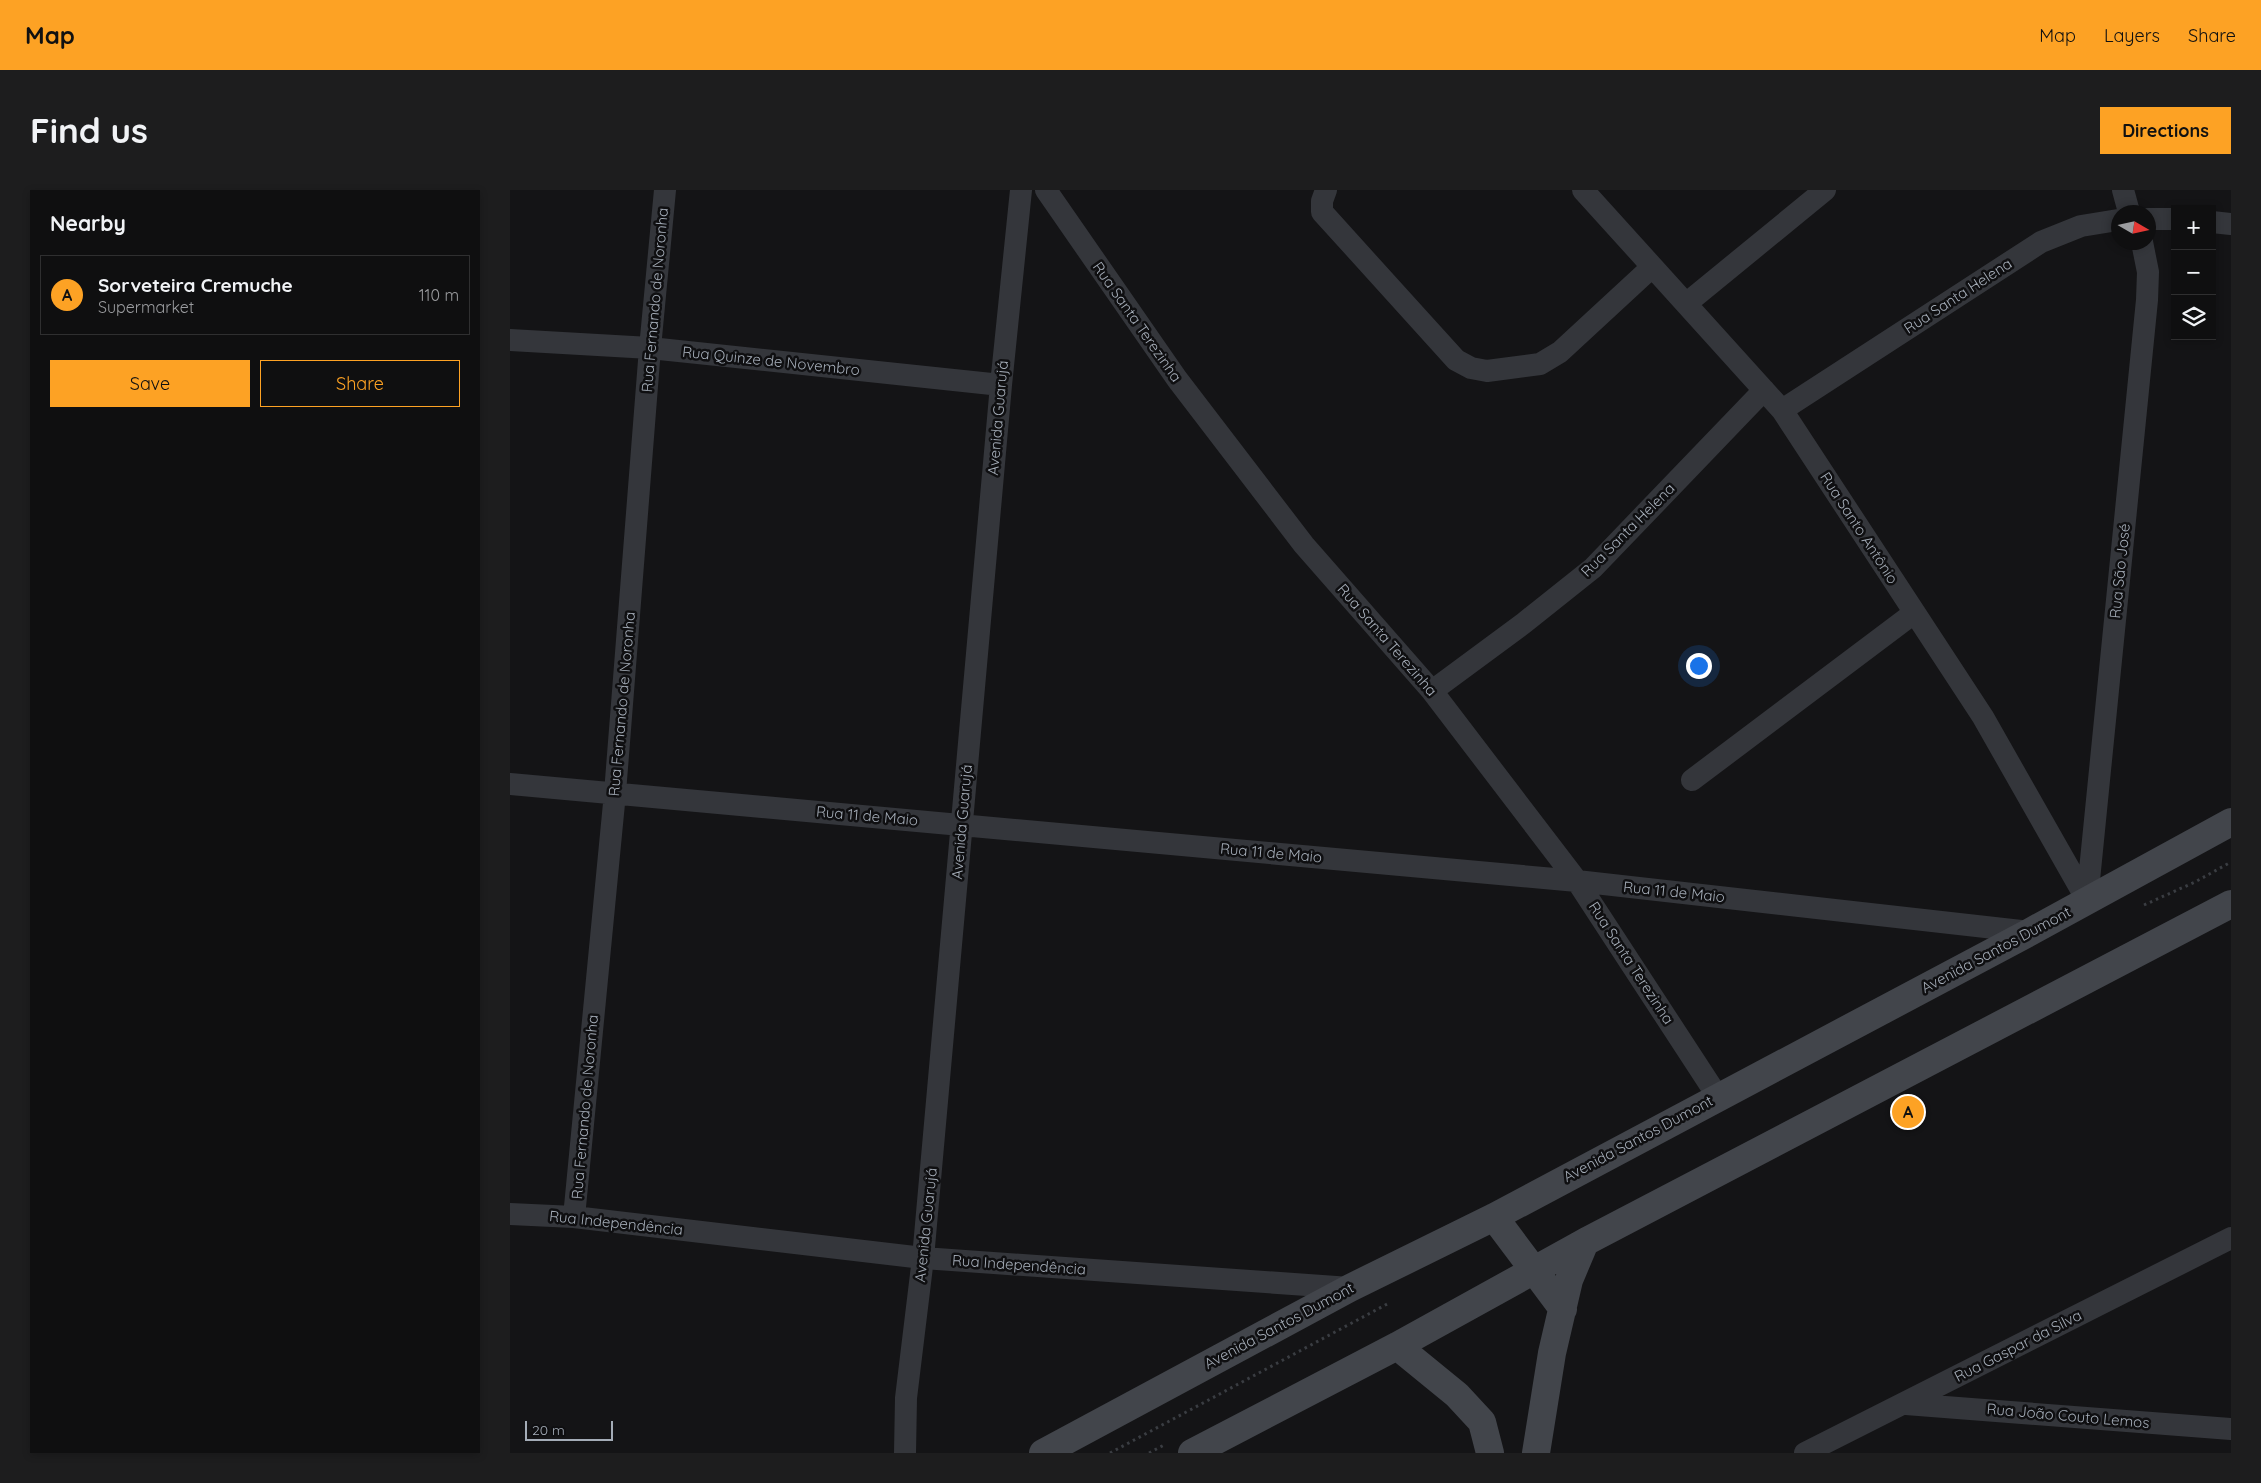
<!DOCTYPE html>
<html lang="en">
<head>
<meta charset="utf-8">
<style>
	body { margin:0; font-family:Quicksand,sans-serif; background:#1d1d1e; color:#f1f3f6 }
	.controls { position:absolute; right:15px; top:15px; display:grid; overflow:hidden; border-radius:0px; box-shadow:0 2px 8px #0003 }
	.controls button { width:45px; height:45px; display:grid; place-items:center; padding:0; border:0; border-bottom:1px solid #2f2f30; background:#0f0f10; color:#f1f3f6; font:25px sans-serif }
	.compass { position:absolute; left:1601px; top:15px; width:45px; height:45px; border-radius:50%; background:#0f0f10; box-shadow:0 2px 8px #0003; rotate:99deg }
	.scale { position:absolute; left:15px; bottom:12px; width:88px; box-sizing:border-box; padding-left:5px; border:2px solid #a4acb7; border-top:0; font-size:14px; line-height:18px; white-space:nowrap; color:#a4acb7; -webkit-text-stroke:4px #0f0f11; paint-order:stroke }
	.you { position:absolute; left:1188px; top:475px; width:18px; height:18px; margin:-12px; border:4px solid #fff; border-radius:50%; background:#1a73e8; box-shadow:0 0 0 8px #1a73e833 }
	.badge { display:grid; place-items:center; width:32px; height:32px; border-radius:50%; background:#fda224; color:#111; font-size:16px; font-weight:700 }
	.pin { position:absolute; translate:-50% -50%; border:2px solid #fff; box-shadow:0 1px 5px #0006 }
	.list { margin:0; padding:0; list-style:none }
	h2 { display:flex; justify-content:space-between; align-items:center; height:65px; margin:0; padding:0 20px; font-size:21px }
	h2 small { font-size:16px; font-weight:400; color:#9b9c9f }
	.list li { display:grid; grid-template-columns:32px 1fr auto; gap:15px; align-items:center; box-sizing:border-box; height:80px; margin:0 10px 10px; padding:0 10px; border:1px solid #2f2f30; border-radius:0px }
	.list b { display:block; font-size:19px; white-space:nowrap }
	.list p { margin:0; font-size:16px; white-space:nowrap; color:#9b9c9f }
	.list em { font-size:16px; font-style:normal; color:#9b9c9f }
	.actions { display:flex; gap:10px; padding:15px 20px }
	.actions a { flex:1; padding:11px 0; border:1px solid #fda224; border-radius:0px; text-align:center; font-size:18px; color:#fda224 }
	.actions .main { background:#fda224; color:#111 }
	.icon { flex:none; width:28px; height:28px; fill:none; stroke:currentColor; stroke-width:2; stroke-linecap:round; stroke-linejoin:round }
	.map { position:relative; flex:none; width:1721px; height:1263px; overflow:hidden; border-radius:0px }
	header { display:flex; align-items:center; gap:30px; box-sizing:border-box; height:70px; padding:0 25px; background:#fda224; color:#111 }
	header strong { font-size:24px }
	nav { display:flex; gap:28px; margin-inline-start:auto; font-size:18px }
	.intro { display:flex; align-items:center; justify-content:space-between; box-sizing:border-box; height:120px; padding:0 30px }
	h1 { margin:0; font-size:35px }
	.button { padding:12px 22px; border-radius:0px; background:#fda224; color:#111; font-size:18px; font-weight:700 }
	main { display:flex; gap:30px; padding:0 30px }
	aside { flex:1; background:#0f0f10; border-radius:0px; box-shadow:0 2px 8px #0003 }
	.map>svg:first-child { display:block }
</style>
</head>
<body>
<header>
<strong>Map</strong>
<nav><a>Map</a><a>Layers</a><a>Share</a></nav>
</header>
<div class="intro"><h1>Find us</h1><a class="button">Directions</a></div>
<main>
<aside>
<h2>Nearby<small></small></h2>
<ul class="list">
<li><span class="badge">A</span><div><b>Sorveteira Cremuche</b><p>Supermarket</p></div><em>110 m</em></li>
</ul>
<div class="actions"><a class="main">Save</a><a>Share</a></div>
</aside>
<div class="map">
<svg width="1721" height="1263" viewBox="0 0 1721 1263">
	<rect width="100%" height="100%" fill="#141416"/>
	<g fill="none" stroke-linecap="round" stroke-linejoin="round">
		<path stroke="#3a3d42" stroke-width="3" stroke-dasharray="2.5 4" stroke-linecap="butt" d="M 1634,715 L 1685,692 L 1721,672
			M 600,1263 L 879,1113
			M 639,1263 L 654,1255"/>
		<path stroke="#34363b" stroke-width="22" d="M 536,0 L 667,189 L 794,355 L 922,501 L 1067,691 L 1208,907
			M 816,0 L 812,11 L 812,22 L 946,170 L 961,178 L 977,181 L 1030,174 L 1050,162 L 1142,77
			M 1073,0 L 1272,220 L 1473,527 L 1577,710
			M 1613,0 L 1619,22
			M 1638,29 L 1665,29
			M 1702,32 L 1721,34
			M 1177,113 L 1315,0
			M 0,150 L 140,158 L 491,195
			M 1272,220 L 1531,52 L 1571,36 L 1608,30
			M 922,501 L 1014,433 L 1083,378 L 1254,200
			M 1182,590 L 1404,423
			M 0,594 L 1067,691 L 1520,742
			M 1577,710 L 1637,110 L 1638,82 L 1632,52
			M 0,1024 L 64,1027 L 413,1068 L 840,1098
			M 64,1027 L 105,603 L 140,158 L 155,0
			M 1396,1214 L 1721,1239
			M 395,1263 L 396,1208 L 413,1068 L 491,195 L 511,0
			M 1295,1263 L 1721,1048"/>
		<path stroke="#42454b" stroke-width="28" d="M 984,1027 L 1053,1119
			M 887,1156 L 947,1205 L 972,1232 L 980,1263
			M 533,1263 L 840,1098 L 984,1027 L 1520,742 L 1721,632
			M 682,1263 L 887,1156 L 1075,1052 L 1721,714
			M 1026,1263 L 1042,1163 L 1059,1090 L 1075,1052"/>
	</g>
	<g text-anchor="middle" stroke-width="5" stroke-linejoin="round" paint-order="stroke">
		<g font-size="15" fill="#a4acb7" stroke="#0f0f11">
			<text transform="translate(1448 106) rotate(-33)" y="5">Rua Santa Helena</text>
			<text transform="translate(145 110) rotate(-85)" y="5">Rua Fernando de Noronha</text>
			<text transform="translate(627 132) rotate(55)" y="5">Rua Santa Terezinha</text>
			<text transform="translate(261 171) rotate(6)" y="5">Rua Quinze de Novembro</text>
			<text transform="translate(488 228) rotate(-85)" y="5">Avenida Guarujá</text>
			<text transform="translate(1349 338) rotate(57)" y="5">Rua Santo Antônio</text>
			<text transform="translate(1118 340) rotate(-45)" y="5">Rua Santa Helena</text>
			<text transform="translate(1610 381) rotate(-84)" y="5">Rua São José</text>
			<text transform="translate(877 450) rotate(49)" y="5">Rua Santa Terezinha</text>
			<text transform="translate(112 514) rotate(-85)" y="5">Rua Fernando de Noronha</text>
			<text transform="translate(357 626) rotate(5)" y="5">Rua 11 de Maio</text>
			<text transform="translate(452 632) rotate(-85)" y="5">Avenida Guarujá</text>
			<text transform="translate(761 663) rotate(5)" y="5">Rua 11 de Maio</text>
			<text transform="translate(1164 702) rotate(6)" y="5">Rua 11 de Maio</text>
			<text transform="translate(1486 760) rotate(-28)" y="5">Avenida Santos Dumont</text>
			<text transform="translate(1121 773) rotate(57)" y="5">Rua Santa Terezinha</text>
			<text transform="translate(75 917) rotate(-85)" y="5">Rua Fernando de Noronha</text>
			<text transform="translate(1128 949) rotate(-28)" y="5">Avenida Santos Dumont</text>
			<text transform="translate(106 1033) rotate(6)" y="5">Rua Independência</text>
			<text transform="translate(416 1035) rotate(-84)" y="5">Avenida Guarujá</text>
			<text transform="translate(509 1075) rotate(4)" y="5">Rua Independência</text>
			<text transform="translate(769 1136) rotate(-28)" y="5">Avenida Santos Dumont</text>
			<text transform="translate(1508 1156) rotate(-27)" y="5">Rua Gaspar da Silva</text>
			<text transform="translate(1558 1226) rotate(5)" y="5">Rua João Couto Lemos</text>
		</g>
	</g>
</svg>
<div class="controls">
<button>+</button>
<button>−</button>
<button><svg class="icon" aria-label="layers" viewBox="0 0 24 24"><path d="M12 4l9 5-9 5-9-5zM3 14l9 5 9-5"/></svg></button>
</div>
<svg class="compass" viewBox="-18 -18 36 36"><path d="M0-13l5 13h-10z" fill="#e53935"/><path d="M0 13l5-13h-10z" fill="#9b9c9f"/></svg>
<div class="scale">20 m</div>
<div class="you"></div>
<div class="pin badge" style="left:1398px;top:922px">A</div>
</div>
</main>
</body>
</html>
